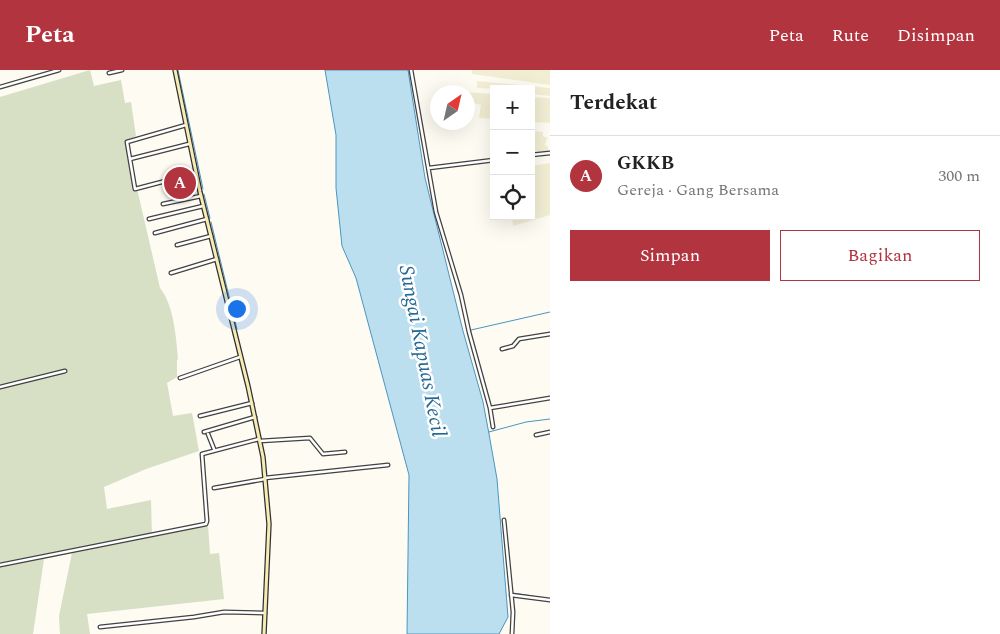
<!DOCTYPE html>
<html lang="id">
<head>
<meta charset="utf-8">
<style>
	body { margin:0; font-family:Spectral,serif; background:#f2f2f2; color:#222 }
	.controls { position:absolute; right:15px; top:15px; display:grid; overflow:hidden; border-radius:0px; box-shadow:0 5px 20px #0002 }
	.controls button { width:45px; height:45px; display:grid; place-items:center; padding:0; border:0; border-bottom:1px solid #e0e0e0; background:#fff; color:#222; font:25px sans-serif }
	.compass { position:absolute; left:430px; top:15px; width:45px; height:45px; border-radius:50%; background:#fff; box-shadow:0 5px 20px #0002; rotate:34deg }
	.you { position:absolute; left:236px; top:238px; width:18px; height:18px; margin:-12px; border:4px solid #fff; border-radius:50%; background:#1a73e8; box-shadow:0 0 0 8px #1a73e833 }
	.badge { display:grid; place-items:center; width:32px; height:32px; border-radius:50%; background:#b2343f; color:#fff; font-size:16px; font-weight:700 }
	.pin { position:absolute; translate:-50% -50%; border:2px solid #fff; box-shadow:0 1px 5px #0006 }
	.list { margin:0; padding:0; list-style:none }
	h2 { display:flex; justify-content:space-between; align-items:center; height:65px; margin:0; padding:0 20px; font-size:21px }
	h2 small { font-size:16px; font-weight:400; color:#767676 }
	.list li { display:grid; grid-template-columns:32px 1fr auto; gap:15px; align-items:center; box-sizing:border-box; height:80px; padding:0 20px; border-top:1px solid #e0e0e0 }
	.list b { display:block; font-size:19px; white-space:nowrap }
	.list p { margin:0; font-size:16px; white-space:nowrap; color:#767676 }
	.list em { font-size:16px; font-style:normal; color:#767676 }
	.actions { display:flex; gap:10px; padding:15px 20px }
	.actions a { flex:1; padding:11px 0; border:1px solid #b2343f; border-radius:0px; text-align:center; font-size:18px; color:#b2343f }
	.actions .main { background:#b2343f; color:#fff }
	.icon { flex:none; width:28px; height:28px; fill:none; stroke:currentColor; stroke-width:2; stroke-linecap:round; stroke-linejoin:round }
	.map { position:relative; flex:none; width:550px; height:564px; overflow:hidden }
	header { display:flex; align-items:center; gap:30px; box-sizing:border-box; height:70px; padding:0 25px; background:#b2343f; color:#fff }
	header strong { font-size:24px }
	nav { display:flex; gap:28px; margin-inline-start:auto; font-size:18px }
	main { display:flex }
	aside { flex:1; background:#fff }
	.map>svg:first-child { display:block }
</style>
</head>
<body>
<header>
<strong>Peta</strong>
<nav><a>Peta</a><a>Rute</a><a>Disimpan</a></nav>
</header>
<main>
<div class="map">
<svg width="550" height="564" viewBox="0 0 550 564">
	<rect width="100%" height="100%" fill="#fefbf2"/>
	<path fill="#f2eed4" d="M 472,0 L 550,0 L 550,15 L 472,4 Z
		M 477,11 L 550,18 L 550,26 L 531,24 L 531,19 L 494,19 L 477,18 Z
		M 463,22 L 464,22 L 494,24 L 494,49 L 479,48 L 481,35 L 473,33 L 470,40 L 468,40 L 468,22 Z
		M 531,27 L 550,28 L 550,53 L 531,52 Z
		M 531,61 L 543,62 L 543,66 L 547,68 L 545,75 L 548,77 L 548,82 L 531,84 Z
		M 550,93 L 550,145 L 513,156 L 512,146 L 531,146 L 531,96 Z"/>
	<path fill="#d7dfc4" d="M 90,0 L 94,16 L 121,10 L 125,33 L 131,32 L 136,66 L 126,71 L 160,218 C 174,236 176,266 178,289 L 177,290 L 177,307 L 167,313 L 173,346 L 192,343 L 199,381 L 146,399 L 104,417 L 107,439 L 151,430 L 152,467 L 208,455 L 210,484 L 219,483 L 224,529 L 87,544 L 90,564 L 60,564 L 59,546 L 72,483 L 44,489 L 33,564 L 0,564 L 0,27 Z"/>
	<path fill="#bcdff0" stroke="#4a96c0" d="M 325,0 L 408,0 L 425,108 L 463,261 L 483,332 L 489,364 L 497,409 L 508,547 L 499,564 L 407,564 L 409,405 L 356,208 L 342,176 L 336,118 L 336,65 Z"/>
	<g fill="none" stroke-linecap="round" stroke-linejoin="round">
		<path stroke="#4a96c0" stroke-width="1" d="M 178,0 L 203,119
			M 204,124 L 210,148
			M 211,152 L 237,259
			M 471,260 L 550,242
			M 489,362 L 526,352 L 550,349
			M 513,523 L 550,529"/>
		<defs>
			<path id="street" d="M 411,0 L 436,142 L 461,225 L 469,262 L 490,338 L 493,357
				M 109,3 L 122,0
				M 0,17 L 59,0
				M 186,55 L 127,72 L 135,119 L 196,103
				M 531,85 L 550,83
				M 130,89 L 189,74
				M 429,98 L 494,90
				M 163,134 L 201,126
				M 149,149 L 203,136
				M 155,163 L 207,149
				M 177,175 L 211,166
				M 171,203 L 217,189
				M 502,279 L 513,276 L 519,269 L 550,264
				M 180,308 L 240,287
				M 0,317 L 65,301
				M 490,338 L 550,328
				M 200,346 L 252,333
				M 204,362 L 255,347
				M 208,364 L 214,379
				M 536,365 L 550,362
				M 260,371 L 310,368 L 323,384 L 345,382
				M 265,408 L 388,395
				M 214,418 L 265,409
				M 504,450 L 513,542 L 512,564
				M 0,495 L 206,454 L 207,451 L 202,384 L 259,369
				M 511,525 L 550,530
				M 100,557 L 194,547 L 224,542 L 265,543"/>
			<path id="secondary" d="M 175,0 L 200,122 L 248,316 L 263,387 L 269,454 L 264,564"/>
		</defs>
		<use href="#street" stroke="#424242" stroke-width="5"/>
		<use href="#secondary" stroke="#313131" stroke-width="5.5"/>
		<use href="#street" stroke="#fff" stroke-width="2.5"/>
		<use href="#secondary" stroke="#f7edb4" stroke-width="3"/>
	</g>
	<g text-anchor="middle" stroke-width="5" stroke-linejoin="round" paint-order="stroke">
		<g font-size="21" font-style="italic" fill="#246895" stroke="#fff">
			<text transform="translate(423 281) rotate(79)" y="7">Sungai Kapuas Kecil</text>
		</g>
	</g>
</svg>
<div class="controls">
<button>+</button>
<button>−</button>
<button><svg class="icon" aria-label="locate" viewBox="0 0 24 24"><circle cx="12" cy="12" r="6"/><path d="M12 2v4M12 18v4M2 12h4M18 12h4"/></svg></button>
</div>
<svg class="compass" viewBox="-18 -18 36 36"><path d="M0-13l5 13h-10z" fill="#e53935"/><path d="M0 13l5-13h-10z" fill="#767676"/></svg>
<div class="you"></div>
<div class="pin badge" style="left:180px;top:113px">A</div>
</div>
<aside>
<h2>Terdekat<small></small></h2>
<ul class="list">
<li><span class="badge">A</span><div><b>GKKB</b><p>Gereja · Gang Bersama</p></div><em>300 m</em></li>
</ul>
<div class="actions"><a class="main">Simpan</a><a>Bagikan</a></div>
</aside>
</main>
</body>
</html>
